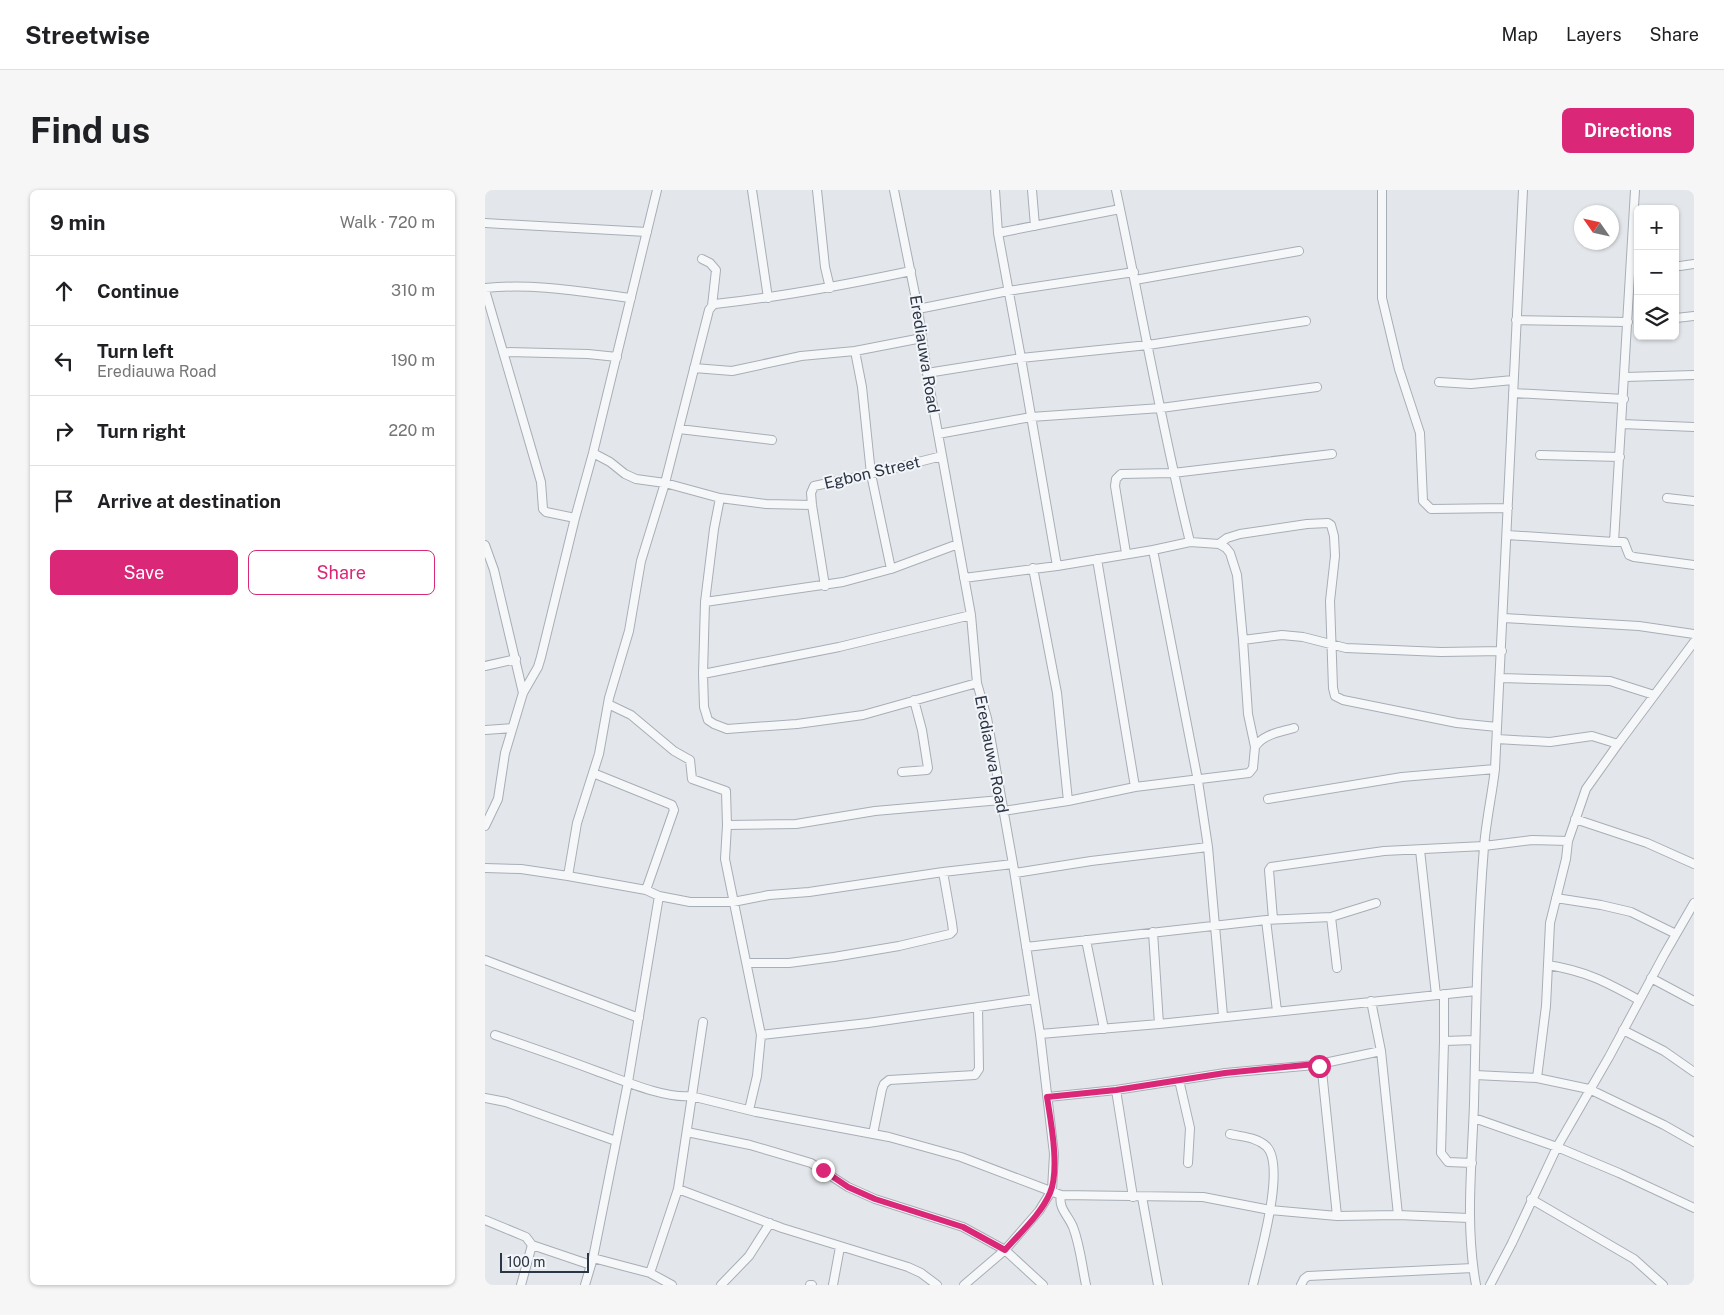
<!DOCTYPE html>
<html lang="en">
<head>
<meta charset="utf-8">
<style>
	body { margin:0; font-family:"Public Sans",sans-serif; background:#f6f6f6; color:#202124 }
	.controls { position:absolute; right:15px; top:15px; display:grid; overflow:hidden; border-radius:8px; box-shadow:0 1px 4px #0004 }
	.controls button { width:45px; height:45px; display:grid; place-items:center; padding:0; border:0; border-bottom:1px solid #e0e0e0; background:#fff; color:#202124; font:25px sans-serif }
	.compass { position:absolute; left:1089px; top:15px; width:45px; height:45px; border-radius:50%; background:#fff; box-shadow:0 1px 4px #0004; rotate:304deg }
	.scale { position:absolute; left:15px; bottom:12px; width:89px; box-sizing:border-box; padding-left:5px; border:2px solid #2a3545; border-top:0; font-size:14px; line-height:18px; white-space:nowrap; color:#2a3545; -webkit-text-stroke:4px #f3f5f8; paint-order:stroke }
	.stop { position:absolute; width:15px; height:15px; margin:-11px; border:4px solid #db2777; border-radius:50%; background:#fff }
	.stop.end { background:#db2777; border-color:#fff; box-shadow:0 1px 5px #0008 }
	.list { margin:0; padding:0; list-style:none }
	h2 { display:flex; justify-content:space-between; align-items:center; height:65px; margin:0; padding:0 20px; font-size:21px }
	h2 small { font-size:16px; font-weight:400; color:#757577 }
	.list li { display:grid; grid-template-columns:32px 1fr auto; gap:15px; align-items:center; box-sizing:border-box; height:70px; padding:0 20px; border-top:1px solid #e0e0e0 }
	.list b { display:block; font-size:19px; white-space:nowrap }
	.list p { margin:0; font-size:16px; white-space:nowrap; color:#757577 }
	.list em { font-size:16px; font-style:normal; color:#757577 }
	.actions { display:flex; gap:10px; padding:15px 20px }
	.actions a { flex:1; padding:11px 0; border:1px solid #db2777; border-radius:8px; text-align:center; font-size:18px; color:#db2777 }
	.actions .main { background:#db2777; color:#fff }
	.icon { flex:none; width:28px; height:28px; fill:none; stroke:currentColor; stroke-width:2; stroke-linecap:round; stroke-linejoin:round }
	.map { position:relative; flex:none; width:1209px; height:1095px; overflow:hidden; border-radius:8px }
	header { display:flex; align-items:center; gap:30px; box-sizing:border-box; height:70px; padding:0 25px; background:#fff; border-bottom:1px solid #e0e0e0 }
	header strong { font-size:24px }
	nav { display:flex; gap:28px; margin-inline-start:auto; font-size:18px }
	.intro { display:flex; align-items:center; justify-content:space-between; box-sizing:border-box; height:120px; padding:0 30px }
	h1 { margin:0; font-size:35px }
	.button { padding:12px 22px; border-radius:8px; background:#db2777; color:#fff; font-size:18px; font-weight:700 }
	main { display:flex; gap:30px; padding:0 30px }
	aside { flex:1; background:#fff; border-radius:8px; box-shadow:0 1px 4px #0004 }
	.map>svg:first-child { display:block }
</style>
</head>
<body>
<header>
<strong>Streetwise</strong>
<nav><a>Map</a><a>Layers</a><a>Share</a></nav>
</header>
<div class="intro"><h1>Find us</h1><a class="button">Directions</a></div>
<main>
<aside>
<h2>9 min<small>Walk · 720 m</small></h2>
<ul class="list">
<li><svg class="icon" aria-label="ahead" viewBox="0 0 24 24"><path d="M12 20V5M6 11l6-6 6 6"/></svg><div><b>Continue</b></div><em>310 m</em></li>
<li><svg class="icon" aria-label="left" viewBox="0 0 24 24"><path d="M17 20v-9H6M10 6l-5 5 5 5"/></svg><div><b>Turn left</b><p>Erediauwa Road</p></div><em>190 m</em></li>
<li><svg class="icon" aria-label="right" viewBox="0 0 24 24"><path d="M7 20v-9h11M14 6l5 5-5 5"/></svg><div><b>Turn right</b></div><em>220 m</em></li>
<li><svg class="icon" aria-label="arrive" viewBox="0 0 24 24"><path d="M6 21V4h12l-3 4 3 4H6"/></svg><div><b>Arrive at destination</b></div></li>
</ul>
<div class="actions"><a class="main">Save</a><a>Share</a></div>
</aside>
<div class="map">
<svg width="1209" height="1095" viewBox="0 0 1209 1095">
	<rect width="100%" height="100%" fill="#e3e7eb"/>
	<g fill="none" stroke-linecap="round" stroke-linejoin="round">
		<defs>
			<path id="minor" d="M 267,0 L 283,108
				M 332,0 L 340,77 L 345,98
				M 409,0 L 433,119 L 442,183 L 486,425 L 492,493 L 502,528 L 528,674 L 555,844 L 569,964 L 567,1000 L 554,1021 L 520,1060 L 479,1095
				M 510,0 L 513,43 L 536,168 L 572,376
				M 547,0 L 550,36
				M 897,0 L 897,108 L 914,179 L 935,243 L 938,311 L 946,319 L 1023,318
				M 0,33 L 162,42
				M 513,43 L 635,19
				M 1195,76 L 1209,74
				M 650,90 L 814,61
				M 0,98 C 49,93 98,102 146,108
				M 0,100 L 56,292 L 58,319 L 61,322 L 90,328
				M 227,116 L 230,114 C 296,107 360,95 426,81
				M 433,119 L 523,101 L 649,82
				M 1191,128 L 1209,126
				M 1031,130 L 1143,132
				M 370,161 L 377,197 L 386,284 L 406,379
				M 18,162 L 103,164 L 132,167
				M 209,178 L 247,181 L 316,166 L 370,161 L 437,148
				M 442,183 L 536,168 L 663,155 L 821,131
				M 1140,187 L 1209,185
				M 954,192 L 986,194 L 1028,190
				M 1028,203 L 1139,209
				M 1137,234 L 1209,237
				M 194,239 L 287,250
				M 453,244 L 546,227 L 676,218 L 832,197
				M 108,263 L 125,272 L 140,284 L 151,289 L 180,293 L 235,308 L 281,314 L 327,315
				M 1055,265 L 1135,267
				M 235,308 L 229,339 L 220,412 L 218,484 L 219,517 L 223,530 L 229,534 L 242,539 L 312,534 L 378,525 L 492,493
				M 1182,308 L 1209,311
				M 1022,345 L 1129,352 L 1139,352 L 1144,365 L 1149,367 L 1209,375
				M 1129,352 L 1150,0
				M 734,354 L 742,348 L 755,344 L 822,334 L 843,333 L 846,335 L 849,346 L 850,366 L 845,411 L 848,498 L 850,506 L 858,510 L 972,533 L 1012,537
				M 0,355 L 9,380 L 38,503
				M 668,360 L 713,591 L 723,657 L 738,826
				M 641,363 L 630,296 L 631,289 L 636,284 L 688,283 L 847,264
				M 612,369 L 650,597
				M 548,378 L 572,503 L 583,611
				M 479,388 L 572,376 L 668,360 L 705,352 C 676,235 656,117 631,0
				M 340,396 L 327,315 L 326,303 L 329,296 L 386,284 L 457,266
				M 220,412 L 358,392 L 406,379 L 473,354
				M 1018,428 L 1154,436 L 1209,444
				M 758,450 L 797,445 L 818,447 L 861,458 L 956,462 L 1017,461
				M 0,476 L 31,469
				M 218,484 L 354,457 L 486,425
				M 1015,488 L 1125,491 L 1169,505
				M 123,514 L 146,525 L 189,561 L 205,570 L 207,589 L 241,601 L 242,635 L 240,669 L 276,845 L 272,886 L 264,920
				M 0,540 L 27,538
				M 1012,549 L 1065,552 L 1107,546 L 1133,554
				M 770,557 C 778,544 796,542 809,538
				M 417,582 L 442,580 L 443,578 L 437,540 L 429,510
				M 108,583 L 187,615 L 189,620 L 161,700
				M 783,609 L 917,587 L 1010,579
				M 518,621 L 583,611 L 650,597 L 764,583 L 768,578 L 770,557 L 763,524 L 758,450 L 752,385 L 745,363 L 741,358 L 734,354 L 705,352
				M 1090,629 L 1162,653 L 1209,674
				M 242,635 L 311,634 L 390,621 L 516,610
				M 0,636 L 13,609 L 20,563 L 38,503 L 53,477 L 56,467 L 90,328 L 108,263 L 172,0
				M 935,660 L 951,805
				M 0,678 L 36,679 L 83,686 L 161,700 L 174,706 L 205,712 L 248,712 L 284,705 L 324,702 L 458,682 L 528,674
				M 530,683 L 606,671 L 723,657
				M 83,686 L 92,633 L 114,564 L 124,508 L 144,441 L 156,371 L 180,293 L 224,120 L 227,116 L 231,80 L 225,73 L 217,69
				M 1071,708 L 1116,715 L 1146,722 L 1191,744
				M 846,727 L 852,778
				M 788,729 L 784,680 L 786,677 L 899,661 L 999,656 L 1047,650 L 1083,651
				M 781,730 L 792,821
				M 668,742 L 674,834
				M 601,750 L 619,839
				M 541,757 L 781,730 L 846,727 L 891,713
				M 0,770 L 154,828
				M 262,773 L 304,773 L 349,767 L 414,756 L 465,744 L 468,741 L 467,733 L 458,682
				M 1063,775 C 1101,781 1121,792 1154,810
				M 1166,788 L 1209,811
				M 959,804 L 959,851 L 956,963 L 963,972 L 987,973
				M 886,811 L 896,861 L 913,1025
				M 1138,840 L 1179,861 L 1209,882
				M 555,844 L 674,834 L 991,801
				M 10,845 C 45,857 80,869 114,882 C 139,891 181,909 206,906 L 271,922 L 404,947 L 476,967 L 576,1005 L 718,1007 L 785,1020 L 852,1026 L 913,1025 L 984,1028
				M 276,845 L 383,833 L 549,809
				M 959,851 L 990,850
				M 830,875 L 896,861
				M 990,885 L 1052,888 L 1104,899 L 1179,935 L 1209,952
				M 1052,888 L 1061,816 L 1065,733 L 1081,669 L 1083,651 L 1101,599 L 1133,554 L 1209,452
				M 694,890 L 705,938 L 703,973
				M 631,900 L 648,1007
				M 563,907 L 631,900 L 740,883 L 830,875 L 834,876 L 837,881 L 852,1026
				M 0,908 L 21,912 L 131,951
				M 989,928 L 1072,957 L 1134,983 L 1209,1018
				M 202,942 L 265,955 L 326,973 L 363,997 L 390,1009 L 478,1037 L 520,1060 L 558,1095
				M 388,944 L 397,899 L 399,894 L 404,890 L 490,885 L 494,879 L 493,817
				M 745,944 C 757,947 771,947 781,956 C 802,975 774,1068 768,1095
				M 193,999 L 297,1038 L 423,1077 L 436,1083 L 452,1095
				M 576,1005 C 573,1018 583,1025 588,1037 C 595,1055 597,1076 601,1095
				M 657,1007 L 673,1095
				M 1046,1009 L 1149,1069 L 1178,1095
				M 0,1030 L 41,1047 L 47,1055 L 106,1075
				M 108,1068 L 165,1083 L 187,1095
				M 165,1083 L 193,999 L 218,832
				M 36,1095 L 47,1055
				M 100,1095 L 108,1068 L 143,892 L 174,706
				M 236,1095 L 264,1066 L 285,1033
				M 325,1095 L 327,1095
				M 348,1095 L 355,1057
				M 816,1095 L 819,1089 L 823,1086 L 988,1078
				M 991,1095 C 980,1035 987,974 989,914 C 991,828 992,743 999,657 C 1001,631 1007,605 1010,579 L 1038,0
				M 1005,1095 L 1027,1053 L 1072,957 L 1124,867 L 1179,765 L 1209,713"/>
		</defs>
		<use href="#minor" stroke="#a8aeb6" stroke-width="10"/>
		<use href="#minor" stroke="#f6f7f9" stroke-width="8"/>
	</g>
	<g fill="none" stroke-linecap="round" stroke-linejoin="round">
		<path stroke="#db2777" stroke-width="6" d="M 338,980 L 363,997 L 390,1009 L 478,1037 L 520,1060 C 536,1042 556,1024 565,1003 C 575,980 566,932 562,907 L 631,900 L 740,883 L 830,874 L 834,876"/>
	</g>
	<g text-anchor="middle" stroke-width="4" stroke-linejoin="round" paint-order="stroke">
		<g font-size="16" fill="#2a3545" stroke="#f3f5f8">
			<text transform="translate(440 164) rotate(81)" y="6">Erediauwa Road</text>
			<text transform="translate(387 282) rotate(-13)" y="6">Egbon Street</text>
			<text transform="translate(507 564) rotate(79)" y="6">Erediauwa Road</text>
		</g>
	</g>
</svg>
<div class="controls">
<button>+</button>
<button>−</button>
<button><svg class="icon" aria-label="layers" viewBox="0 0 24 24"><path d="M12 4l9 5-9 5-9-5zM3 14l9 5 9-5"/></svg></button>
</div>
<svg class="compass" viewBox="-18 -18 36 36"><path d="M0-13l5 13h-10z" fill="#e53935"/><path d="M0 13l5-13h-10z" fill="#757577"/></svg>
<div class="scale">100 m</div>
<div class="stop" style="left:834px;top:876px"></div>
<div class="stop end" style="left:338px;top:980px"></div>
</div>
</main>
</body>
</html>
